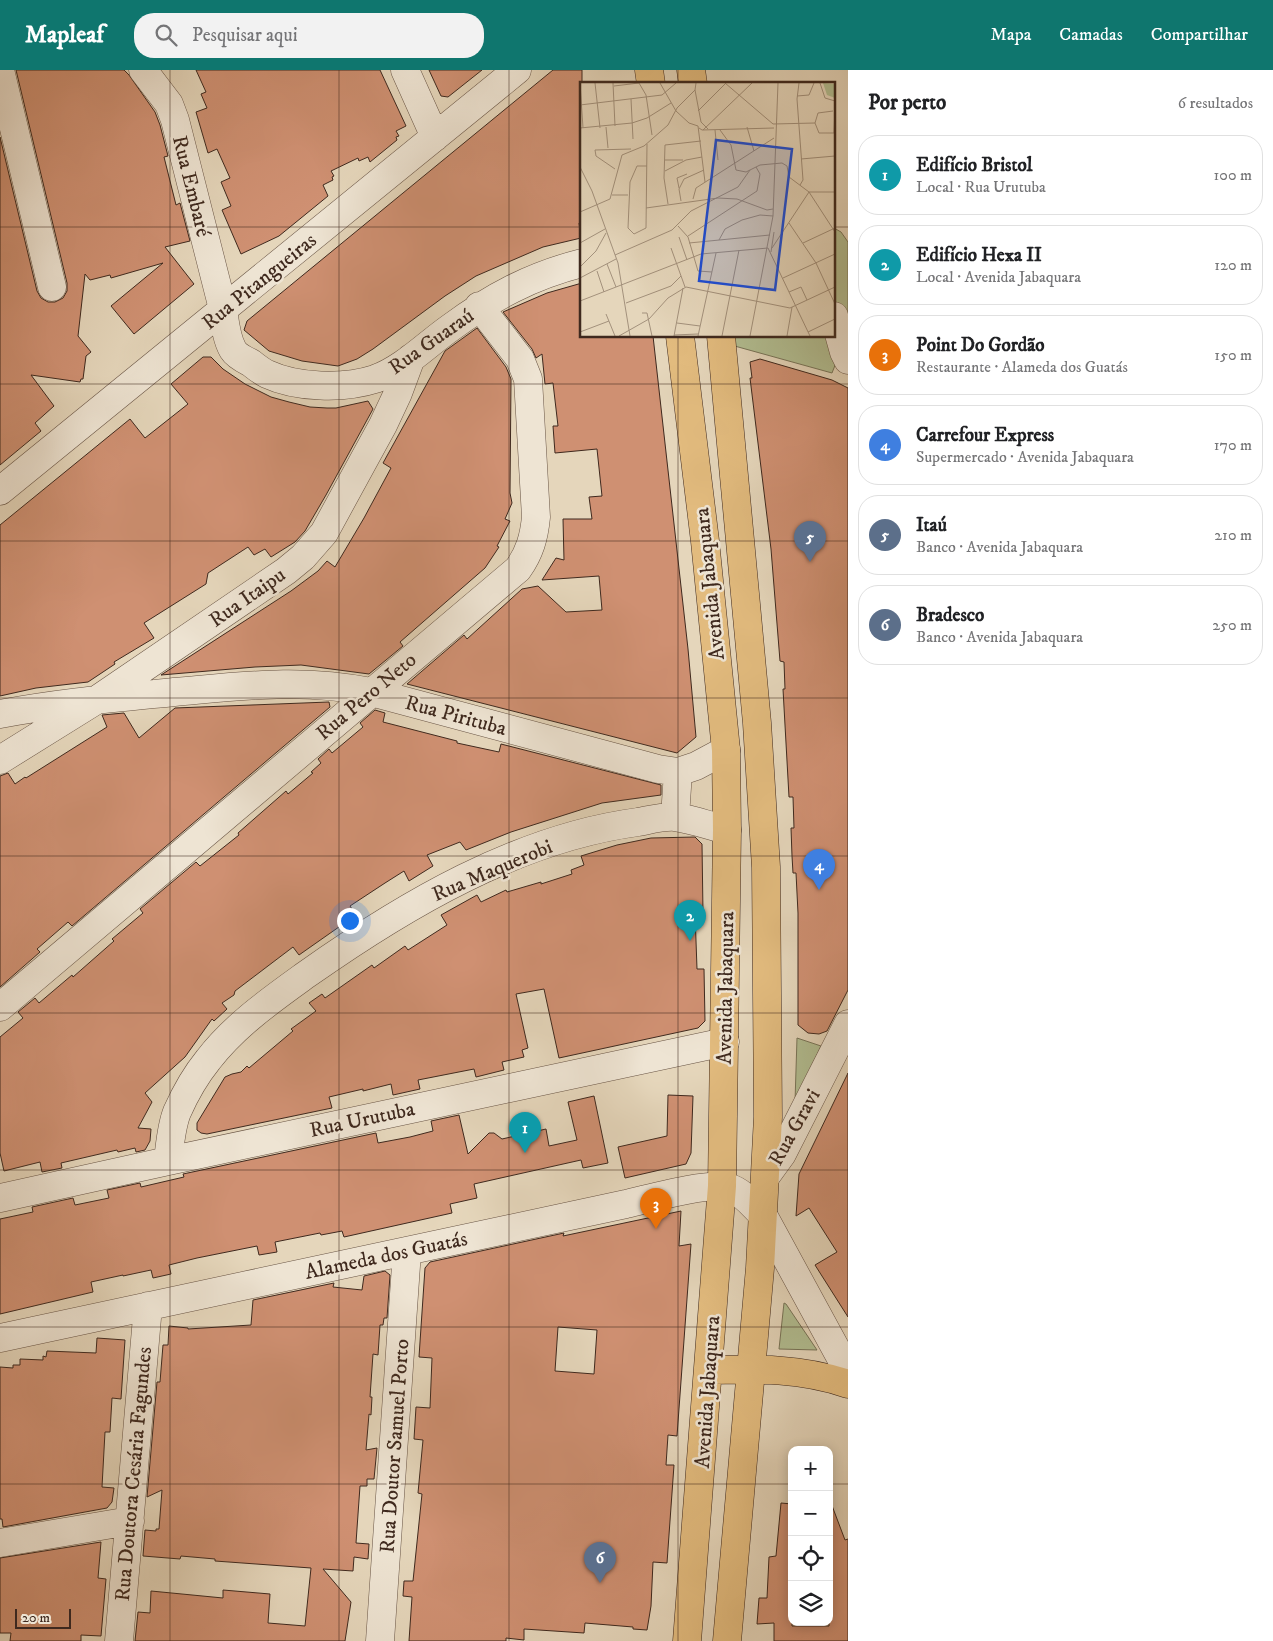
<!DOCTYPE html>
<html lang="pt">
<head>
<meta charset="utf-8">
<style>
	body { margin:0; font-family:"IM FELL DW Pica",serif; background:#f2f2f2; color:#202124 }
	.controls { position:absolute; right:15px; bottom:15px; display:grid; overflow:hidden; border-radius:10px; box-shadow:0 2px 12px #0003 }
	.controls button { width:45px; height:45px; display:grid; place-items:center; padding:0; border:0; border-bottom:1px solid #e0e0e0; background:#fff; color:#202124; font:25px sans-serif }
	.scale { position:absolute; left:15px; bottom:12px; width:56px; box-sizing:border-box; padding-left:5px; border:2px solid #3f291e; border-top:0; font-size:14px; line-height:18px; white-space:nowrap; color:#3f291e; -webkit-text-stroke:4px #eee4d3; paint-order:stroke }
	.you { position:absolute; left:349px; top:850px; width:18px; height:18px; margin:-12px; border:4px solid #fff; border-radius:50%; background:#1a73e8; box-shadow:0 0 0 8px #1a73e833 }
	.badge { display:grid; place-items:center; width:32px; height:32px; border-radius:50%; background:#0f766e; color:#fff; font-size:16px; font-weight:700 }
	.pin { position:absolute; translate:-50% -41px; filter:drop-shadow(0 1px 2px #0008) }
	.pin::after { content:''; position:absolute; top:26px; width:18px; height:15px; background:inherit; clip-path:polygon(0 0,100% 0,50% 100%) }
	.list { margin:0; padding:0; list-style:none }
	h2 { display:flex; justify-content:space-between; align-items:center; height:65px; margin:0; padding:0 20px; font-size:21px }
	h2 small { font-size:16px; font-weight:400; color:#757577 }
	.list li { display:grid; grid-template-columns:32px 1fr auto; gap:15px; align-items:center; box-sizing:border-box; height:80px; margin:0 10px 10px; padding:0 10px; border:1px solid #e0e0e0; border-radius:20px }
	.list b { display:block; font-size:19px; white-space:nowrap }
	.list p { margin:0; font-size:16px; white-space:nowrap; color:#757577 }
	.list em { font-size:16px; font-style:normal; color:#757577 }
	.icon { flex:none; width:28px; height:28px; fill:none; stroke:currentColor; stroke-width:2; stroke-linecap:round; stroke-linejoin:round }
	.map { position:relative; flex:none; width:848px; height:1571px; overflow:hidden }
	header { display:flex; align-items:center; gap:30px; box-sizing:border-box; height:70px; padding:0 25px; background:#0f766e; color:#fff }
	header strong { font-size:24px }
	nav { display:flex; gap:28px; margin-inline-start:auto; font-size:18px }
	.search { width:350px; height:45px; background:#f2f2f2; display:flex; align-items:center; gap:12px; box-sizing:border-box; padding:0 18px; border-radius:20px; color:#757577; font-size:19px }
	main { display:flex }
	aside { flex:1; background:#fff }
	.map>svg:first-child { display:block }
</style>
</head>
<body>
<header>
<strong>Mapleaf</strong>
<div class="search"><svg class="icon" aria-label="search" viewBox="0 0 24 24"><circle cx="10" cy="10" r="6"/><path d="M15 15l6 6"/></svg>Pesquisar aqui</div>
<nav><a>Mapa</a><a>Camadas</a><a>Compartilhar</a></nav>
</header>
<main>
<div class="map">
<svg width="848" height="1571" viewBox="0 0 848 1571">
	<rect width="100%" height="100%" fill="#e5d6bb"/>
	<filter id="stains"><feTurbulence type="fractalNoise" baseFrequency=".004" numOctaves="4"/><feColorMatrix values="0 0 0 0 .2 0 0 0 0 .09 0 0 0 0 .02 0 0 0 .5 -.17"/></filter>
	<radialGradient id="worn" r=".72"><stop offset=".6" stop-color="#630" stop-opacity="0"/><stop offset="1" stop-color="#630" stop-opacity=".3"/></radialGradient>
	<path fill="#b2be92" stroke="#787458" d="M 834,158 L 841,162 L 848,172 L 848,262 L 832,303 L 731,275 L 730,266 L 834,266 Z
		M 797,968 L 821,976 L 795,1032 Z
		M 784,1233 L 786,1234 L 817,1280 L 779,1279 Z"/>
	<path fill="#cf9072" stroke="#3f291e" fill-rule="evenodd" d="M 16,0 L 124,0 L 129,5 L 155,42 L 160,55 L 168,86 L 164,87 L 176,135 L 180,133 L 190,171 L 165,177 L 194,214 L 134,264 L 111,236 L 163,193 L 111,208 L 110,205 L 90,210 L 85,204 L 78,266 L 91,282 L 86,286 L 83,309 L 81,309 L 80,312 L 31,305 L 54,336 L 35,353 L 41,361 L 0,395 L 0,67 L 37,221 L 41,228 L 48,232 L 55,232 L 63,228 L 67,221 L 67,213 Z
		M 196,0 L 380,0 L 406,56 L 396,61 L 399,66 L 396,67 L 397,70 L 370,92 L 368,87 L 359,91 L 358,88 L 331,101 L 334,106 L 332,107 L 333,110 L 323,115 L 328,126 L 279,166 L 241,184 L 222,140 L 231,136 L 221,112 L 230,108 L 217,79 L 208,83 L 196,42 L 207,38 L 201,24 L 206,22 Z
		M 429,0 L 482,0 L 448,27 L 441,26 Z
		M 553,0 L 582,0 L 582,153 L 579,153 L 581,168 L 543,177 L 476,206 L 445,226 L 373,279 L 357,289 L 338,296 L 302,291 L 269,281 L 244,260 L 247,251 Z
		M 582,213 L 582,266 L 653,266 L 688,579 L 696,667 L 677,683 L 407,614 L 464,565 L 467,569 L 522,519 L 538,516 L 566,542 L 602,540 L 599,506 L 542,510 L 556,488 L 564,490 L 563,449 L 592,449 L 589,427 L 602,426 L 597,379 L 555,383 L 553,356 L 558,356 L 553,313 L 545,314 L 542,284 L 536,288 L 532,279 L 503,242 L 547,223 Z
		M 477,258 L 506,297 L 511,309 L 510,423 L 512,433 L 505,449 L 510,451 L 497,476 L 499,477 L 485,498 L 400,572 L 403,576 L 369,604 L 301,595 L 255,597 L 161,605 L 291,521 L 318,501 L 327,491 L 335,497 L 364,448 L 391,398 L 383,393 L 445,281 Z
		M 203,287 L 211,287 L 223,299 L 245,314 L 271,327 L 289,332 L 310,337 L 327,338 L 336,338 L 368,331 L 373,339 L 326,425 L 305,461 L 295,472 L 271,487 L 265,479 L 254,485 L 248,477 L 208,503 L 206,514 L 144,553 L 154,568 L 114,592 L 115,594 L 88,612 L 36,618 L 0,626 L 0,455 L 130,349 L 145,368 L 188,334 L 171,314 Z
		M 760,289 L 832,310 L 848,318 L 848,920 L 827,961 L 819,964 L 808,963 L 798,955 L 798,843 L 796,803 L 793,803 L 792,786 L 791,758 L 794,758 L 793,727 L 789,727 L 783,619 L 785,619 L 784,592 L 780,591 L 771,479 L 750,308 L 752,308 L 750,292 Z
		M 329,632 L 330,637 L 72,856 L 68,852 L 37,879 L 40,882 L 0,917 L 0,706 L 8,703 L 15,714 L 25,707 L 26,708 L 107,657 L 102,645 L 124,643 L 139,668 L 175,638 Z
		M 375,640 L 385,643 L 383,652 L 457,671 L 457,673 L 499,682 L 501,674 L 661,715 L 661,725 L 602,733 L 511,762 L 466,780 L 460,772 L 427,785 L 433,796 L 409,811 L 404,801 L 385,813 L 350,836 L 356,845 L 299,885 L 293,877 L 235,921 L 234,925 L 222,933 L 227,939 L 214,951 L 212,949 L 185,987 L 145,1023 L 152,1032 L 138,1058 L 151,1059 L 150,1071 L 145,1080 L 136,1082 L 135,1078 L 118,1082 L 117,1080 L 61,1093 L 62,1098 L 42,1102 L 40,1092 L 4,1101 L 0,1083 L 0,967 L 23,948 L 18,942 L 35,928 L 39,933 L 72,905 L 73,907 L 114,871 L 112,869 L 143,843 L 140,839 L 196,792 L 200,796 L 239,765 L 238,763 L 286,721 L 288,724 L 313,703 L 311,702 L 321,693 L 318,689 L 329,679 L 332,683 L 363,657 L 360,653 Z
		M 695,767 L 702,774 L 703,843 L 695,843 L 697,899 L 704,899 L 705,951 L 698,958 L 559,988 L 544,919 L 516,924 L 528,978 L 522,980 L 524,987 L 502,992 L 504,1000 L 476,1007 L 474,999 L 418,1010 L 420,1019 L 393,1025 L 391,1014 L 363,1021 L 363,1019 L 329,1027 L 332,1038 L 207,1064 L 201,1063 L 197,1060 L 197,1053 L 225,1007 L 232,1004 L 241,1002 L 247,996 L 249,998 L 293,961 L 291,959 L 316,941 L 309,933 L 322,924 L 325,928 L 372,895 L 374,898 L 405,876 L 408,880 L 447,855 L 441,845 L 477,825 L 481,832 L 506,820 L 507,822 L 541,812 L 541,814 L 572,804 L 571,800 L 584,795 L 581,786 L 617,775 L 651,768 Z
		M 848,1003 L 848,1247 L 815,1195 L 837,1182 L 809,1138 L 796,1146 L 799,1104 Z
		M 668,1025 L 693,1026 L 691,1083 L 686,1094 L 625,1108 L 618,1077 L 667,1066 Z
		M 594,1026 L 608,1093 L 583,1098 L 581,1090 L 474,1114 L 477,1128 L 450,1134 L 452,1143 L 344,1167 L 342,1161 L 321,1165 L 320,1163 L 275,1172 L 277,1182 L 259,1185 L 257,1176 L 197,1188 L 169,1195 L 171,1204 L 153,1208 L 151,1200 L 123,1206 L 123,1205 L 91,1212 L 93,1222 L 0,1244 L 0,1149 L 33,1142 L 32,1137 L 73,1128 L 75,1135 L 109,1128 L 107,1120 L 140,1113 L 141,1117 L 184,1107 L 183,1104 L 376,1063 L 378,1073 L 410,1067 L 433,1061 L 431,1051 L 459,1045 L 468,1084 L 489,1063 L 494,1063 L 502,1069 L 546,1059 L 549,1076 L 577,1070 L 568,1032 Z
		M 681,1141 L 679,1176 L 691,1174 L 677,1366 L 668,1365 L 666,1395 L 674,1395 L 667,1493 L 653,1492 L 651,1536 L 647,1560 L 633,1559 L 633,1557 L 585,1553 L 584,1563 L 524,1559 L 524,1570 L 506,1568 L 506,1571 L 409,1571 L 412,1527 L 403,1526 L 404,1511 L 413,1511 L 422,1424 L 418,1423 L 423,1370 L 414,1369 L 416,1337 L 430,1338 L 432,1288 L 419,1287 L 425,1198 L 430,1192 L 564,1163 L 563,1166 ZM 558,1257 L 597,1260 L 594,1304 L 555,1301 Z
		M 385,1201 L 390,1205 L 387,1248 L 384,1248 L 383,1255 L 380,1255 L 378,1285 L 373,1284 L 370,1327 L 372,1327 L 371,1345 L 369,1344 L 366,1380 L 377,1378 L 374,1409 L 367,1409 L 367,1416 L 360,1416 L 356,1473 L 369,1474 L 368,1489 L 354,1487 L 353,1501 L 323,1499 L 351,1532 L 345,1571 L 135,1571 L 138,1542 L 150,1543 L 151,1521 L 223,1528 L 223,1520 L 270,1524 L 268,1553 L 305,1556 L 311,1498 L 215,1491 L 215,1489 L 181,1486 L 180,1489 L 143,1486 L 145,1460 L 156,1461 L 156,1459 L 159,1459 L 162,1420 L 147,1427 L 157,1312 L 160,1312 L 163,1275 L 168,1275 L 169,1256 L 188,1258 L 188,1259 L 251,1255 L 253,1230 L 334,1213 L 333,1217 L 362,1220 L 364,1206 Z
		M 97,1268 L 125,1270 L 121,1329 L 112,1328 L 110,1362 L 105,1362 L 102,1417 L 114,1418 L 112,1432 L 107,1438 L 3,1457 L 2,1449 L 0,1449 L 0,1297 L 13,1298 L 13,1295 L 20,1295 L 20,1289 L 43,1290 L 43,1286 L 46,1287 L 47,1281 L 96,1283 Z
		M 781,1433 L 792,1434 L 792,1556 L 829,1556 L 829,1433 L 831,1433 L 845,1470 L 848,1469 L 848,1571 L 774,1571 L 774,1553 L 757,1554 L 759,1528 L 767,1528 L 769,1487 L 776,1486 Z
		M 101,1472 L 98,1508 L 106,1509 L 101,1566 L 81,1565 L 81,1571 L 10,1571 L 11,1563 L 0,1563 L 0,1488 Z"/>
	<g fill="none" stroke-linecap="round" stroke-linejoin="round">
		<defs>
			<path id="minor" d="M 0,0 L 52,217
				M 143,0 L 169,34 L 175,50 L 223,239 C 225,253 226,268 233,280 C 236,285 245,290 251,293 C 256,297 261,301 267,304 C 297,318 344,319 375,309 C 403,299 426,275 450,258 C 492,227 531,206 582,193
				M 405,0 L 435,67
				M 834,246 L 844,282 L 848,290
				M 0,421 L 517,0
				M 0,644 C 58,633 115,628 174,622 C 243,616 301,608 371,622 L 658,699 L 678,702 L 696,696 L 726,680
				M 0,690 L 98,629 L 286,501 L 303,487 L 324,463 L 383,355 L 398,323 L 411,288
				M 675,747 L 678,702
				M 0,937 L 518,499 C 530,482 534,467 536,447 L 528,309 L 520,289 L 479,236
				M 168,1091 C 170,1075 171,1057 177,1042 C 185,1024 195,1006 208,990 C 235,955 271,930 307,904 C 405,835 518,768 638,752 C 649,750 664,746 675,747 C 692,749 710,756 727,760
				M 766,1106 L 782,1084 L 848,954
				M 0,1128 L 168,1091 L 725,972
				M 0,1268 L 626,1134 C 647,1129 713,1111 730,1118 C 743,1122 753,1136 763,1145 L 848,1301
				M 0,1473 L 130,1451
				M 119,1571 L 148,1236
				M 380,1571 L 407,1181"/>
			<path id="major" d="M 649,0 L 651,14
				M 691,0 L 693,14
				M 680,266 L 705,471 L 726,680 L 727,760 L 722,1116 L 687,1571
				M 721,266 L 757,653 L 766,797 L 768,1047 L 760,1198 L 727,1571
				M 709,1300 C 758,1299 801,1298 848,1314"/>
		</defs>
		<use href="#minor" stroke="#685445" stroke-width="29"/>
		<use href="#major" stroke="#3f291e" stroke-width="29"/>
		<use href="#minor" stroke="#eee4d3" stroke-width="28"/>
		<use href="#major" stroke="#e2bb7e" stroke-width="28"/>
	</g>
	<path fill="none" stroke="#3f291e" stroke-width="1" stroke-opacity="0.55" d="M 170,0 L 170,1571M 339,0 L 339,1571M 509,0 L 509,1571M 678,0 L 678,14M 0,157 L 582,157M 834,157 L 848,157M 678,266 L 678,1571M 0,314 L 848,314M 0,471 L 848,471M 0,628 L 848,628M 0,786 L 848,786M 0,943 L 848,943M 0,1100 L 848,1100M 0,1257 L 848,1257M 0,1414 L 792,1414M 829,1414 L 848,1414"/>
	<g text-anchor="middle" stroke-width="5" stroke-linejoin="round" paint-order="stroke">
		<g font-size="21" fill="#3f291e" stroke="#eee4d3">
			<text transform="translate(192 116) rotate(76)" y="7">Rua Embaré</text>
			<text transform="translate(259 211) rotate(-39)" y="7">Rua Pitangueiras</text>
			<text transform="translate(431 271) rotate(-35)" y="7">Rua Guaraú</text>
			<text transform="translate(709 514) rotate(-96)" y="7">Avenida Jabaquara</text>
			<text transform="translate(247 527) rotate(-35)" y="7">Rua Itaipu</text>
			<text transform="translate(366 626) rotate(-40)" y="7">Rua Pero Neto</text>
			<text transform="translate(456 645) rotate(15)" y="7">Rua Pirituba</text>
			<text transform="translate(492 800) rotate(-23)" y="7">Rua Maquerobi</text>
			<text transform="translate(725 918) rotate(-89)" y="7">Avenida Jabaquara</text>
			<text transform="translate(362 1049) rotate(-12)" y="7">Rua Urutuba</text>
			<text transform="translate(794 1057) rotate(-61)" y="7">Rua Gravi</text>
			<text transform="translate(386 1185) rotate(-12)" y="7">Alameda dos Guatás</text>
			<text transform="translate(707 1322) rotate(-86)" y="7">Avenida Jabaquara</text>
			<text transform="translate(394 1376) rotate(-86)" y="7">Rua Doutor Samuel Porto</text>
			<text transform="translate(133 1404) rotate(-85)" y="7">Rua Doutora Cesária Fagundes</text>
		</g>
	</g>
	<g transform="translate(580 12)">
		<rect width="255" height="255" fill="#e5d6bb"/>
		<path d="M 243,1 L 255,2 L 255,16 L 247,13 Z" fill="#b2be92"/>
		<path fill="none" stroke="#a3917c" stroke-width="1" d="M 0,1 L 3,46M 15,1 L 20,46M 33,1 L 35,44M 59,1 L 66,13 L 72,53M 80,1 L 96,29 L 109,41 L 118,44 L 125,100M 145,1 L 193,42 L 235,41M 219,1 L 217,17 L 223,98 L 220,103M 240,1 L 245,16 L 255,19M 34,4 L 59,1M 115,8 L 121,40 L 128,47M 217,14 L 229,13 L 234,1M 51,17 L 53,57M 0,23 L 82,13 L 96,1M 118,29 L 146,1M 253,29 L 238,31 L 235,41 L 239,51 L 255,51M 26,45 L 28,66M 167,45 L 174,69M 0,46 L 52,41 L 67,36 L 91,21M 119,46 L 122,48 L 194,46M 123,48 L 172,1M 135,48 L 138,78M 140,48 L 151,63 L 156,88 L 166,90 L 180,83 L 202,81 L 207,84 L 209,95 L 229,110 L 255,110M 254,51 L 255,25M 221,77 L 255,74M 85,78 L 103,78M 67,84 L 57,84 L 50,100 L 48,146 L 54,152 L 66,146 L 67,62M 0,85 L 12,109 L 38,181 L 50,254M 35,87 L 16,74 L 15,68 L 51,67M 85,89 L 106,78 L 122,75M 99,106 L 97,96 L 107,92M 229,110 L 255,150M 32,113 L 48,113M 113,117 L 116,106 L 194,56M 101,119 L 99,107 L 104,97 L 124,88M 88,122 L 84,96 L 85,63 L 121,59M 66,126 L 138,116 L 157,117 L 187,128 L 193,127M 0,130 L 30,117 L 42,73 L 64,64 L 88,43 L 97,26 L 115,8 L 116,1M 209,141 L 236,181 L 255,222M 98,144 L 108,155 L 118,189 L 132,190M 108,154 L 177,109 L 180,92 L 176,85M 99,155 L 107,178M 139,158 L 145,147 L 162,138 L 180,133 L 193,134M 0,161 L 25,147M 109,161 L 190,153M 223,161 L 255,146M 91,166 L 105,205M 192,166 L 229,110M 191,170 L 194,150M 35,173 L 92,148 L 111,129 L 158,105 L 170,88M 27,182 L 36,205M 0,185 L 16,169 L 26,151M 17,189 L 24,210M 0,196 L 36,177M 203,196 L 255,172M 209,210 L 221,205 L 227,218M 0,219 L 121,172 L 188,166 L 230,254M 46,221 L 91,204 L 101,194M 62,231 L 67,231 L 72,254M 26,232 L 35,254M 97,241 L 120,244M 0,250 L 29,239M 228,250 L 255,237M 94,253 L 118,252M 39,254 L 69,237 L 88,216 L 106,205 L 210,226 L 255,205M 94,254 L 103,206M 118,254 L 136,171M 142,254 L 159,168M 170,254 L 193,134 L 198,1M 207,254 L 212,225"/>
		<path fill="#1d4ed8" fill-opacity="0.15" stroke="#1d4ed8" stroke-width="2.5" d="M 136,58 L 212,67 L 195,208 L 119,199 Z"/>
		<rect width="255" height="255" fill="none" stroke="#3f291e" stroke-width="2.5"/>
	</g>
	<rect width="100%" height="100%" filter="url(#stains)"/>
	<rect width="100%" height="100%" fill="url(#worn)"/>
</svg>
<div class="controls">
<button>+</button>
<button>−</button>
<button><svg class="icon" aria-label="locate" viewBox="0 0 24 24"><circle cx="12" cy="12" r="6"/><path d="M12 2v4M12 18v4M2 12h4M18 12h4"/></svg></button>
<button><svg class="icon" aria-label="layers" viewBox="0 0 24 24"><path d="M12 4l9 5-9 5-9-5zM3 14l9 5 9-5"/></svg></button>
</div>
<div class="scale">20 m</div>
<div class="you"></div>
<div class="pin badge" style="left:525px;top:1083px;background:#0f9aa8">1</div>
<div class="pin badge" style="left:690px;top:871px;background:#0f9aa8">2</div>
<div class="pin badge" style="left:656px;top:1159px;background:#e8710a">3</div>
<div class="pin badge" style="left:819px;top:820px;background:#3f7fe0">4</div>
<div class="pin badge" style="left:810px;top:492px;background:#5c6f8a">5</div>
<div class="pin badge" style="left:600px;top:1513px;background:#5c6f8a">6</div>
</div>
<aside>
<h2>Por perto<small>6 resultados</small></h2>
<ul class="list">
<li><span class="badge" style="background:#0f9aa8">1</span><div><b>Edifício Bristol</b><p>Local · Rua Urutuba</p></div><em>100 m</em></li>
<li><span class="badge" style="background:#0f9aa8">2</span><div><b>Edifício Hexa II</b><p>Local · Avenida Jabaquara</p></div><em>120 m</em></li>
<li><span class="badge" style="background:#e8710a">3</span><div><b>Point Do Gordão</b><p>Restaurante · Alameda dos Guatás</p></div><em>150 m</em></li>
<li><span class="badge" style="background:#3f7fe0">4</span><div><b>Carrefour Express</b><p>Supermercado · Avenida Jabaquara</p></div><em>170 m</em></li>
<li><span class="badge" style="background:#5c6f8a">5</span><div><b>Itaú</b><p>Banco · Avenida Jabaquara</p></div><em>210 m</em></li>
<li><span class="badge" style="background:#5c6f8a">6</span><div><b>Bradesco</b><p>Banco · Avenida Jabaquara</p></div><em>250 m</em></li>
</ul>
</aside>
</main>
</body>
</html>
